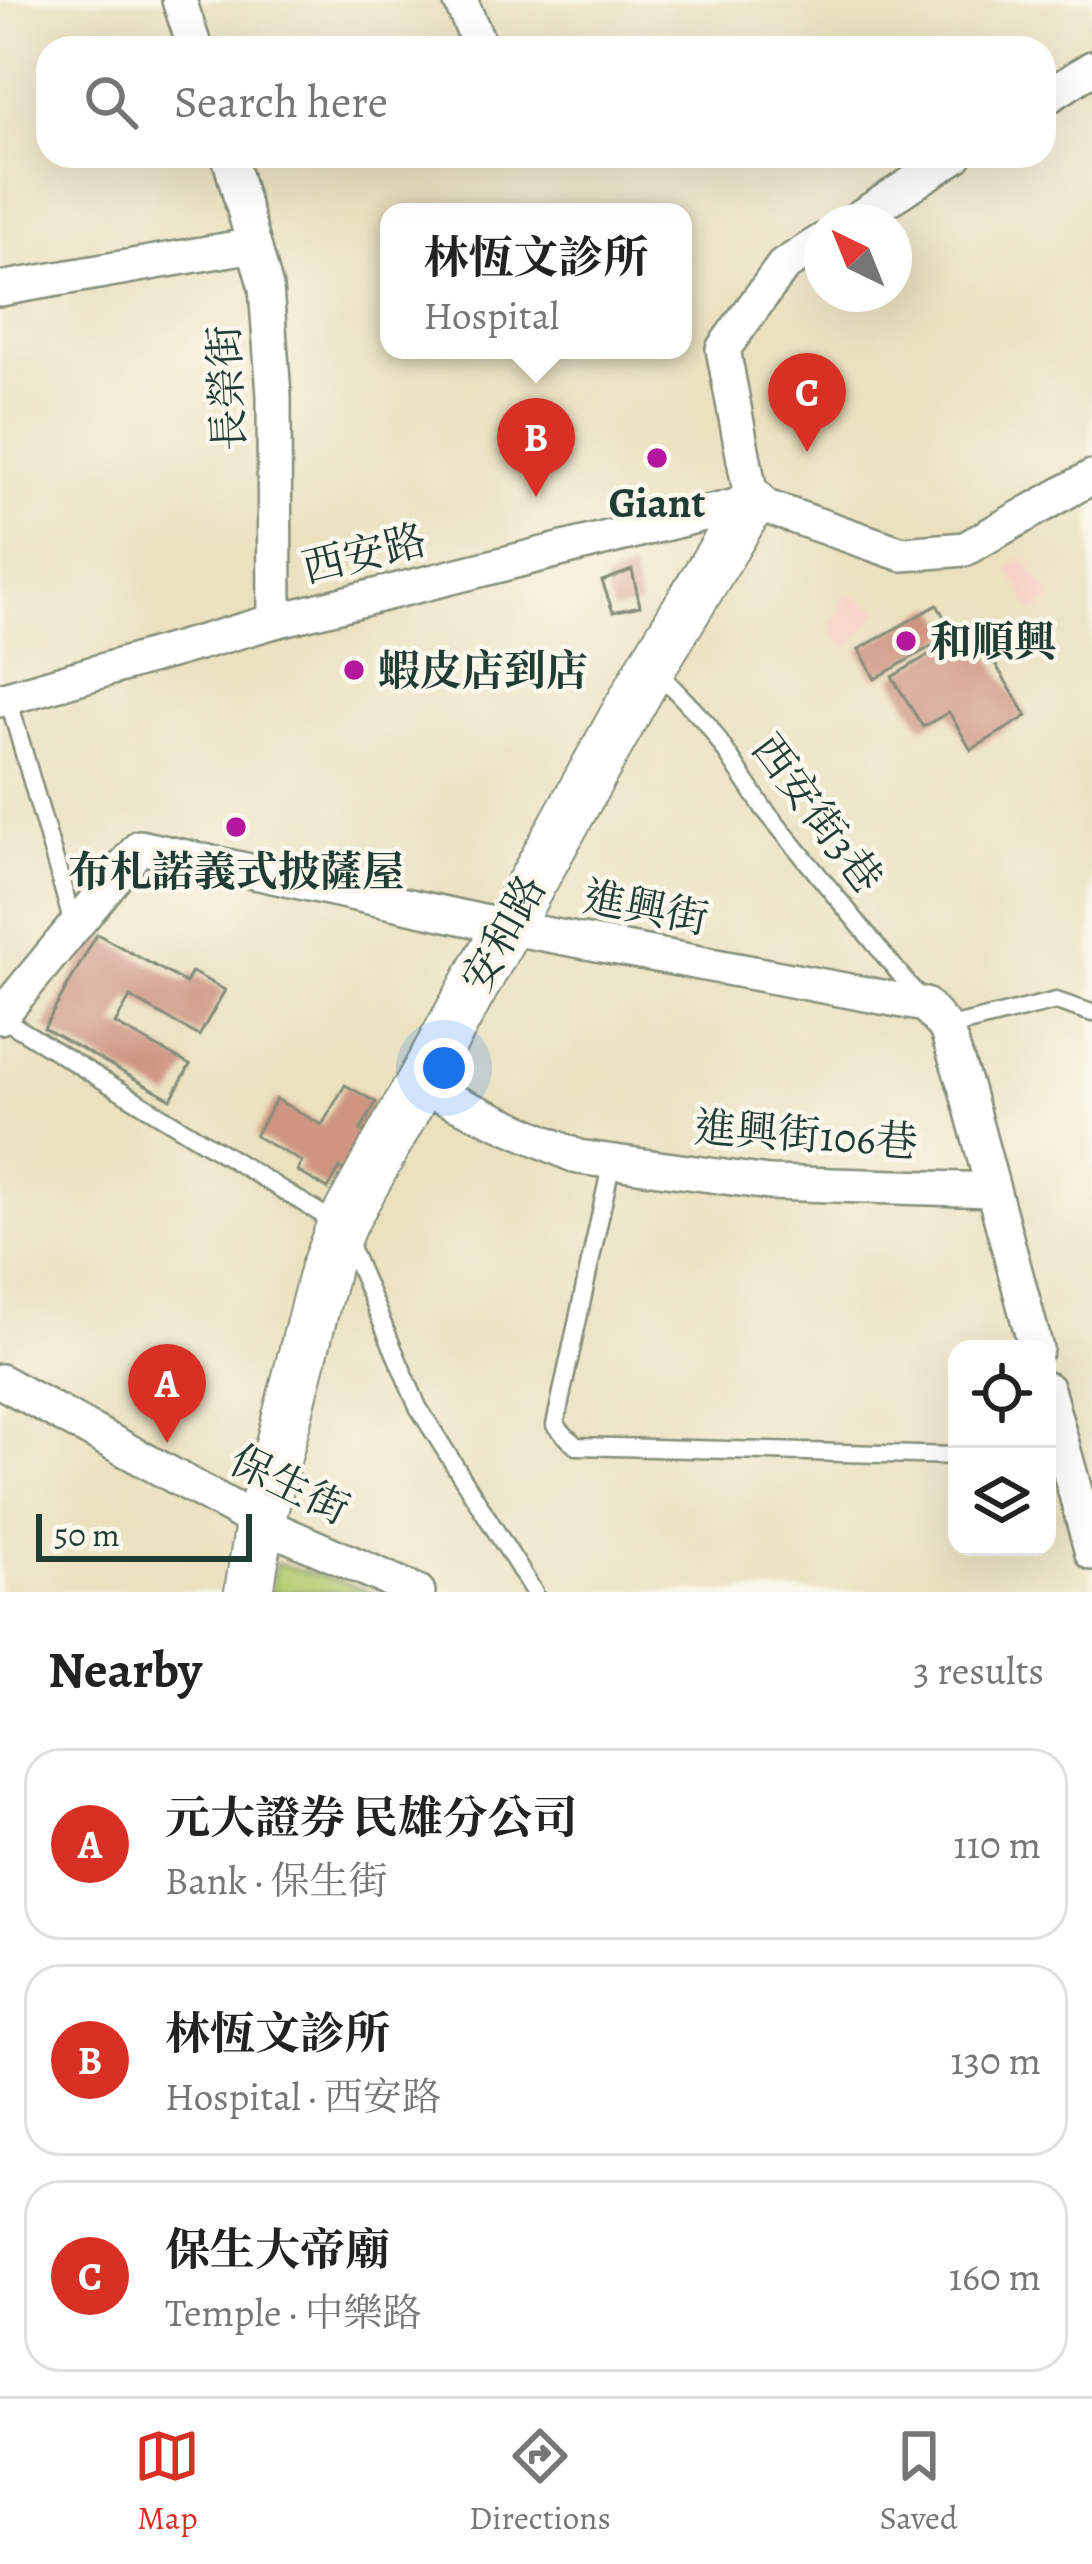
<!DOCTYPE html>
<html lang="en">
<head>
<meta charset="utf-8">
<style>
	body { margin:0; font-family:Alegreya,"Noto Serif TC",serif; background:#f2f2f2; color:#222 }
	.controls { position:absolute; right:36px; bottom:36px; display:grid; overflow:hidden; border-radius:24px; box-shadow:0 12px 48px #0002 }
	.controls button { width:108px; height:108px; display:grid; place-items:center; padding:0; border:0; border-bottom:3px solid #e0e0e0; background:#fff; color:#222; font:60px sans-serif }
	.compass { position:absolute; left:804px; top:204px; width:108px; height:108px; border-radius:50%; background:#fff; box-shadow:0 12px 48px #0002; rotate:317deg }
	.scale { position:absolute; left:36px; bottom:30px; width:216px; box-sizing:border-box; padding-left:12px; border:6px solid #1f3d34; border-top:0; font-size:33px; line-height:42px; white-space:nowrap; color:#1f3d34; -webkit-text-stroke:9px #fbf7ec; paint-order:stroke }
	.you { position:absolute; left:444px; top:1068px; width:42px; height:42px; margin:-30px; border:9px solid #fff; border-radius:50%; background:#1a73e8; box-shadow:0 0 0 18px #1a73e833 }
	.badge { display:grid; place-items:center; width:78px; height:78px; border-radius:50%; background:#d93025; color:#fff; font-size:39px; font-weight:700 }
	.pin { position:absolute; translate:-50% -99px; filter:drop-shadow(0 3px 6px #0008) }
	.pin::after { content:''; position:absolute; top:63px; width:42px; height:36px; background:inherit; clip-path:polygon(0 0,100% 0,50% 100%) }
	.popup { position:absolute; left:380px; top:203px; width:312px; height:156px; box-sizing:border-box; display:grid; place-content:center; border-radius:24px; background:#fff; filter:drop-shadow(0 3px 9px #0005); font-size:39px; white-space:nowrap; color:#767676 }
	.popup b { font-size:45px; color:#222 }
	.popup::after { content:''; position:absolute; left:50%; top:100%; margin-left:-24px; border:24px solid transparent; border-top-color:#fff }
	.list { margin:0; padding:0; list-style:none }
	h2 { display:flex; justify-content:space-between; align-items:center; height:156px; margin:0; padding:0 48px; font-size:51px }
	h2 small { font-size:39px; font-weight:400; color:#767676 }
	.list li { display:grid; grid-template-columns:78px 1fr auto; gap:36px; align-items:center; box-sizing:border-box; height:192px; margin:0 24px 24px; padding:0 24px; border:3px solid #e0e0e0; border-radius:36px }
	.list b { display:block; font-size:45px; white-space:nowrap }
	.list p { margin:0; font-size:39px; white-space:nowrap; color:#767676 }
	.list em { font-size:39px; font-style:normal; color:#767676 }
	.icon { flex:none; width:66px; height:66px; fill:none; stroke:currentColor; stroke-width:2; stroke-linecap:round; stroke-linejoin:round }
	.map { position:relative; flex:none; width:1092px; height:1592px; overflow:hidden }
	.search { position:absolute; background:#fff; box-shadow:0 12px 48px #0002; left:36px; right:36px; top:36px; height:132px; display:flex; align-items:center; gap:30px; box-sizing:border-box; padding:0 42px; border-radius:36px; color:#767676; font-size:45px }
	.sheet { height:804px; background:#fff }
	nav { display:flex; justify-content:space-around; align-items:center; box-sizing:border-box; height:168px; border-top:3px solid #e0e0e0; background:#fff; font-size:33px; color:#767676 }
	nav a { display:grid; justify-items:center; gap:6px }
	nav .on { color:#d93025 }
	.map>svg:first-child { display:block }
</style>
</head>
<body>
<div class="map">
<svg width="1092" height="1592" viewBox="0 0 1092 1592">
	<rect width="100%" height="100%" fill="#fbf7ec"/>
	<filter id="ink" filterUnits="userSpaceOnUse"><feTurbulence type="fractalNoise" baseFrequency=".00833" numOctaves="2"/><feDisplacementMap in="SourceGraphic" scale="24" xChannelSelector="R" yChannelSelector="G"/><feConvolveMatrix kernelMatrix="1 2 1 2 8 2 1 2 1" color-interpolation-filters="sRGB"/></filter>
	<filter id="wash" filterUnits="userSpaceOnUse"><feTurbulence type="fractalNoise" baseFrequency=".004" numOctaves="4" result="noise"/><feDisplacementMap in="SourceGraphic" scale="48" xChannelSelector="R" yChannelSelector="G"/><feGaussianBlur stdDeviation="2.7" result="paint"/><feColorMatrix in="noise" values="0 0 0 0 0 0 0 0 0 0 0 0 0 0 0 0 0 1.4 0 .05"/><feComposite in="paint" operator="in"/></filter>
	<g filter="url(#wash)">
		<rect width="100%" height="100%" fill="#ebe1bf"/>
		<path fill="#f6d1c5" d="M 1024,557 L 1053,599 L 1034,614 L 1007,568 Z
			M 847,592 L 880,611 L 848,649 L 829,630 Z"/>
		<path fill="#b4cc70" stroke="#6a8452" stroke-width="3" d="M 276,1563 L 375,1592 L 271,1592 Z"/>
		<g id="blocks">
			<path fill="#cf9582" d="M 632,570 L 640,606 L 613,612 L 602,581 Z
				M 937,605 L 954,633 L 875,679 L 859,649 Z
				M 973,628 L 1027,716 L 971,750 L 949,712 L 923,727 L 892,677 Z
				M 97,934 L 186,983 L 192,972 L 225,990 L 199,1036 L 130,997 L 115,1024 L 190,1065 L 171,1099 L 44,1028 Z
				M 345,1085 L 376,1102 L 361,1130 L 370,1135 L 348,1173 L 340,1168 L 328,1189 L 297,1171 L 302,1162 L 255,1136 L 276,1099 L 322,1125 Z"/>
		</g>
	</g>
	<g filter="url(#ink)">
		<use href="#blocks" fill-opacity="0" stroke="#858f7a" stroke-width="3"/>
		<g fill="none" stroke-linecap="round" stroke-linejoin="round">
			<defs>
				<path id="lane" d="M 657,671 L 709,726 L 764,809 L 922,1001
					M 8,698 L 74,927
					M 0,1017 L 341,1226 L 418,1407 L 534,1592
					M 946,1028 L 1056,1001 L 1092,1013
					M 612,1161 L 555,1425 L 576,1446 L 957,1456"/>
				<path id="street" d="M 179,0 L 195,48
					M 460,0 L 481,48
					M 1044,99 L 1092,68
					M 229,156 L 266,288 L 274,395 L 275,621
					M 852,222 L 955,156
					M 0,289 L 254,245
					M 752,502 L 902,554 L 965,549 L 1092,477
					M 752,502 L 723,349 L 783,266 L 822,241
					M 0,700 L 275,621 L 752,502
					M 0,1017 L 140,847 L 506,927 L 925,1005 L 946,1028 L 966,1089 L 1036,1349
					M 418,1086 L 578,1157 L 769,1183 L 993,1190
					M 0,1381 L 260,1523 L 418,1592
					M 1047,1389 L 1092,1553"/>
				<path id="secondary" d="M 249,1592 L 260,1523 L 324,1271 L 341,1226 L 652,666 L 752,502"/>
			</defs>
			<use href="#lane" stroke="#858f7a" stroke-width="21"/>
			<use href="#street" stroke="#858f7a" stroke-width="38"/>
			<use href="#secondary" stroke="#858f7a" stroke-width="52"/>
			<use href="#lane" stroke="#fff" stroke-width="16"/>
			<use href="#street" stroke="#fff" stroke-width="33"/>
			<use href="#secondary" stroke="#fff" stroke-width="48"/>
		</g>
	</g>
	<g fill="#b5179e" stroke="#fbf7ec" stroke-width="4.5">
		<circle cx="657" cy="458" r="12"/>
		<circle cx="906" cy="641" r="12"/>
		<circle cx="354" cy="670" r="12"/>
		<circle cx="236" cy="827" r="12"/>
	</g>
	<g text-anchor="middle" stroke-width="9" stroke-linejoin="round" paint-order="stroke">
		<g font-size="42" fill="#1f3d34" stroke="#fbf7ec">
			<text transform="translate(226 388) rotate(-93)" y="15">長榮街</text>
			<text transform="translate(364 553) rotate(-14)" y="15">西安路</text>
			<text transform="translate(818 813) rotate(53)" y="15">西安街3巷</text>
			<text transform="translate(646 907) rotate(11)" y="15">進興街</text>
			<text transform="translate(503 933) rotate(-61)" y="15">安和路</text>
			<text transform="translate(806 1134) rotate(4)" y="15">進興街106巷</text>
			<text transform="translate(290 1484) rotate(26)" y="15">保生街</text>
		</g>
		<g font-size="42" font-weight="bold" fill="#1f3d34" stroke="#fbf7ec">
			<text x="657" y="517">Giant</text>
			<text x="930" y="656" text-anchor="start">和順興</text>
			<text x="378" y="685" text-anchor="start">蝦皮店到店</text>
			<text x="236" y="886">布札諾義式披薩屋</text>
		</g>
	</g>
</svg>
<div class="controls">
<button><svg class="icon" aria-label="locate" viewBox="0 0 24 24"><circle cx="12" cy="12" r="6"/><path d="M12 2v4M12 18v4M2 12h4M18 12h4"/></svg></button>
<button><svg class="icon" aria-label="layers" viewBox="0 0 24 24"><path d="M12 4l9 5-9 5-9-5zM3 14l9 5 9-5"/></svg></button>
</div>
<svg class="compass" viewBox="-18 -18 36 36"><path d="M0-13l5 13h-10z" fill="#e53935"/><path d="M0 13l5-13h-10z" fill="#767676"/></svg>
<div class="scale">50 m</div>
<div class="you"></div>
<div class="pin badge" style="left:167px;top:1443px">A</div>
<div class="pin badge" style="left:536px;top:497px">B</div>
<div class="popup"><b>林恆文診所</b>Hospital</div>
<div class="pin badge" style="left:807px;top:452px">C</div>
<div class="search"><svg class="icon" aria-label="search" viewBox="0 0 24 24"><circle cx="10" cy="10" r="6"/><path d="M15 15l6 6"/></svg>Search here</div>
</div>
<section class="sheet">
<h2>Nearby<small>3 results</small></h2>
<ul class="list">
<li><span class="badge">A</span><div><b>元大證券 民雄分公司</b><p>Bank · 保生街</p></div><em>110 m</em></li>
<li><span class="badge">B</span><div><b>林恆文診所</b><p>Hospital · 西安路</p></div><em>130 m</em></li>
<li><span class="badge">C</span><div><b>保生大帝廟</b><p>Temple · 中樂路</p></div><em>160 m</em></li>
</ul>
</section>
<nav>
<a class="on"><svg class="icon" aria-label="map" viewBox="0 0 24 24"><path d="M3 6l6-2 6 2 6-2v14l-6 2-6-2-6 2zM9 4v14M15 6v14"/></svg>Map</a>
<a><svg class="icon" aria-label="directions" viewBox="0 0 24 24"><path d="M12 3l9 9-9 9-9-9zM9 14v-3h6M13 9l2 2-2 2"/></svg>Directions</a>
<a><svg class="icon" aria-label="saved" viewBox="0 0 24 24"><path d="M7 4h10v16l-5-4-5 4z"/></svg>Saved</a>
</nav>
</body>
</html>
